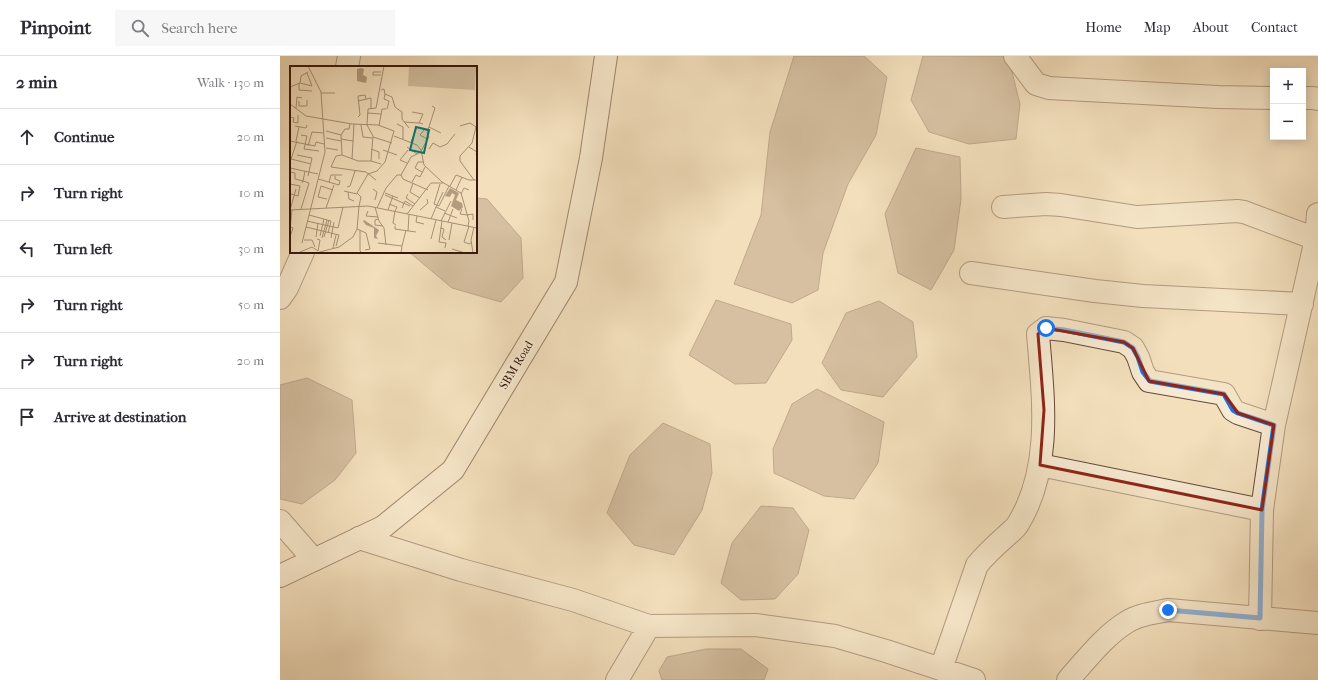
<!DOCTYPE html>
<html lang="en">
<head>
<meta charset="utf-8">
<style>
	body { margin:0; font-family:"IM FELL French Canon",serif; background:#f7f7f7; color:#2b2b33 }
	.controls { position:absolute; right:12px; top:12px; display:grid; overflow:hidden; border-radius:0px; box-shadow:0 2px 10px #0003 }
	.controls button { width:36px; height:36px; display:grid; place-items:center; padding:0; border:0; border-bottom:1px solid #e1e1e2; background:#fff; color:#2b2b33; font:20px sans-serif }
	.stop { position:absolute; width:12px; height:12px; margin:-9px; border:3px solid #1a73e8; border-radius:50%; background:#fff }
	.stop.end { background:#1a73e8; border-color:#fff; box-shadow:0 1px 4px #0008 }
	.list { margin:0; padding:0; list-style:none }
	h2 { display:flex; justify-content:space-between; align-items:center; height:52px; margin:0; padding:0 16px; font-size:17px }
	h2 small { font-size:13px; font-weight:400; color:#7c7c81 }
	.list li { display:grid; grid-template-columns:26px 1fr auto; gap:12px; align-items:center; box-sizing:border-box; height:56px; padding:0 16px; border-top:1px solid #e1e1e2 }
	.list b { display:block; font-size:15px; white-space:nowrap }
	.list em { font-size:13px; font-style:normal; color:#7c7c81 }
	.icon { flex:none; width:22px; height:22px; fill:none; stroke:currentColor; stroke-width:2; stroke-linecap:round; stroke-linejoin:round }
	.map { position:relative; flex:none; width:1038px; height:624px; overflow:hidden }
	header { display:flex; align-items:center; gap:24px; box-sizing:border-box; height:56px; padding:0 20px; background:#fff; border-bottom:1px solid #e1e1e2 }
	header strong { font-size:19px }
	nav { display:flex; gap:22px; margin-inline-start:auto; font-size:14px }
	.search { width:280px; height:36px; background:#f7f7f7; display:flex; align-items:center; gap:10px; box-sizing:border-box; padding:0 14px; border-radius:0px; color:#7c7c81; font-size:15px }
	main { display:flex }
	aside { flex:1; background:#fff }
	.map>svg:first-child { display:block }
</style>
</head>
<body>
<header>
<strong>Pinpoint</strong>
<div class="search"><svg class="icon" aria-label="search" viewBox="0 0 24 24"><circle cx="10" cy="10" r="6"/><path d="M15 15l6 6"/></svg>Search here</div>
<nav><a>Home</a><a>Map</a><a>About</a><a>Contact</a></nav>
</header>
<main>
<aside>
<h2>2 min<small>Walk · 130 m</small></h2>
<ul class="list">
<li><svg class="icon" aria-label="ahead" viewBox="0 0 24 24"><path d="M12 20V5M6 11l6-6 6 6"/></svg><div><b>Continue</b></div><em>20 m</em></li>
<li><svg class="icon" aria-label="right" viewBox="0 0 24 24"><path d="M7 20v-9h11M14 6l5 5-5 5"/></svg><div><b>Turn right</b></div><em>10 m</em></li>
<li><svg class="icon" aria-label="left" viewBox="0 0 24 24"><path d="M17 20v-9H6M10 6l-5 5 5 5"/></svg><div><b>Turn left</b></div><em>30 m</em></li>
<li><svg class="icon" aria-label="right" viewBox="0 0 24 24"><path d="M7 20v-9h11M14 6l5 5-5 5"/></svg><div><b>Turn right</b></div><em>50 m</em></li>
<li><svg class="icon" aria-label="right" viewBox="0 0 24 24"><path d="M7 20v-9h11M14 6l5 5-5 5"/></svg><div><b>Turn right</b></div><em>20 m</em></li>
<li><svg class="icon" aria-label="arrive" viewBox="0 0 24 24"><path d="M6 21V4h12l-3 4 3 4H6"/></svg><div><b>Arrive at destination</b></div></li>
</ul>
</aside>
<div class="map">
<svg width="1038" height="624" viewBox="0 0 1038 624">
	<rect width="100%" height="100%" fill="#f3dfbc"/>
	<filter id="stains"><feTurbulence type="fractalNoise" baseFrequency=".005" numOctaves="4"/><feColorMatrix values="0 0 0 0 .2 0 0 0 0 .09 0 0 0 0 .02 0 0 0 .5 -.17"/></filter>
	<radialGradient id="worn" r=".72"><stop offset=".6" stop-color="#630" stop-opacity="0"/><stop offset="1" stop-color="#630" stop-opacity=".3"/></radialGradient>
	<path fill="#b49b80" stroke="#836752" d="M 514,0 L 584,0 L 607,21 L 596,79 L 568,128 L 543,197 L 538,234 L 512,247 L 454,228 L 481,159 L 490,76 Z
		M 643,0 L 728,0 L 740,48 L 736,83 L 689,88 L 649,76 L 631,44 Z
		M 636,92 L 680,101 L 681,143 L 674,194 L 651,234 L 618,217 L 605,158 Z
		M 196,142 L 207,143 L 241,182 L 243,222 L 221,246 L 172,232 L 129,196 L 196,196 Z
		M 436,244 L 511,268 L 512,284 L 486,327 L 455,328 L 409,299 Z
		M 599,245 L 633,266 L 637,301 L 603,341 L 561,334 L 542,307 L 566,257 Z
		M 27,322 L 72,344 L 76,397 L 55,424 L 22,448 L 0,443 L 0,329 Z
		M 537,333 L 604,366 L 598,407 L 574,443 L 544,440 L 494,417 L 493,393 L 512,348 Z
		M 383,367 L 430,388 L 432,417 L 422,454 L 394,499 L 354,489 L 327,457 L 350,399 Z
		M 481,450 L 513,452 L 529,474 L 518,518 L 495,543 L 461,544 L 441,527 L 452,487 Z
		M 426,593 L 461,593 L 488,613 L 484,624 L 382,624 L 379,615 L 387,601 Z"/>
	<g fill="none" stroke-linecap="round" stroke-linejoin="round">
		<defs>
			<path id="street" d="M 735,0 L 756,28 L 769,32 L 938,41 L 993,42
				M 67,11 L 69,0
				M 1023,42 L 1033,42 L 1038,43
				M 723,151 L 766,148 L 781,149 L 857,161 L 957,155 L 964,156 L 1036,183
				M 691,217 L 815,235 L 863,240 L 1022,248
				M 0,242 L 7,232 L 23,196
				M 760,409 L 982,454
				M 0,465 L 34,504
				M 79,482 L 181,514 L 293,544 L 369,570 L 476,569 L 555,580 L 606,595 L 694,624
				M 980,563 L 982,454 L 994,369 L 1036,183 L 1038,158
				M 661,613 L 697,509 C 706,498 715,490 725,481 C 729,477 735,473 738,468 C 773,411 763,341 758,278 L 766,272 L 784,274 L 844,286 L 853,292 L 858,301 L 863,316 L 869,325 L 944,338 L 953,354 L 958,357 L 994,369
				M 337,624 L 369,570
				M 788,624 C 805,605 825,579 847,566 C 859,558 875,557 888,554 L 1038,567"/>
			<path id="secondary" d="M 0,520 L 103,471 L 173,414 L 286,226 L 311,102 L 326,0"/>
		</defs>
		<use href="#street" stroke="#684a38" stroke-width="24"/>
		<use href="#secondary" stroke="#39180c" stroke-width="24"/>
		<use href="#street" stroke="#f7ead3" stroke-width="22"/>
		<use href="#secondary" stroke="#f7ead3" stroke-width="22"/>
	</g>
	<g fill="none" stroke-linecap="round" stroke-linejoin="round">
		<path stroke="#1a73e8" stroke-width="5" d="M 766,272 L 784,274 L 844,286 L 853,292 L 858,301 L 863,316 L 870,325 L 944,338 L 953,354 L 958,357 L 994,369 L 982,454 L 980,562 L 888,554"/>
	</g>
	<path d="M0 0H1038V624H0ZM 766,272 L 844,286 L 853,292 L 869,325 L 944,338 L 958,357 L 994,369 L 982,454 L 760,409 L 764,354 L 758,278 Z" fill="#f3dfbc" fill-opacity=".55" fill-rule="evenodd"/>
	<path fill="none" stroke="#8f2418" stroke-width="3" stroke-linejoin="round" d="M 766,272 L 844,286 L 853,292 L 869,325 L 944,338 L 958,357 L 994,369 L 982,454 L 760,409 L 764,354 L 758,278 Z"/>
	<g text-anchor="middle" stroke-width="4" stroke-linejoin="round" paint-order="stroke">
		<g font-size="12" fill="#39180c" stroke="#f7ead3">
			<text transform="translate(236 309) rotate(-59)" y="4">SBM Road</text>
		</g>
	</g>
	<g transform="translate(10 10)">
		<rect width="187" height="187" fill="#f3dfbc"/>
		<path d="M 119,0 L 186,0 L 185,24 L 118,20 Z" fill="#d3bd9e"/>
		<path d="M 71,2 L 74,3 L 73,9 L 77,11 L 76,17 L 67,15 L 67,3 ZM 160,122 L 169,127 L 166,134 L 172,137 L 173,141 L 169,145 L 161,140 L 165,129 L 162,127 L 160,131 L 155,130 ZM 73,155 L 74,154 L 89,164 L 86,170 L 88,173 L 84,172 L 84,177 L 84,162 L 76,159 Z" fill="#b49b80"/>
		<path fill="none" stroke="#a98f76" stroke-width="1" d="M 91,9 L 83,9 L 83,6 L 91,6M 9,17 L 9,24 L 22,25M 10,17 L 11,10 L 18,6M 0,21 L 10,17 L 22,20 L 17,7M 91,24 L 94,23 L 95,28 L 102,31 L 105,41 L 112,46 L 112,53 L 119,62M 31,27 L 45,27M 95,28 L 94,33 L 99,35 L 97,43M 9,35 L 9,40 L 17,40 L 17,34M 68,35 L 81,32 L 81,42M 0,38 L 16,50 L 62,58 L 88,59 L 104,65 L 95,96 L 87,105 L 78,108 L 67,127 L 71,131 L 69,140M 6,42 L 7,31 L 12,32M 122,46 L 133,48 L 129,57 L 133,58M 78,47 L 91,48M 0,51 L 4,52 L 3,56 L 8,57 L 8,49M 68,51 L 70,49 L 68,30 L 75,29 L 76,33M 114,56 L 129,57M 60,58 L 59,63 L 55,63 L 51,69 L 52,89 L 46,90 L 41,101 L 76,106 L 86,114M 107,58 L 113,61 L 113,73M 71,59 L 73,71 L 82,72M 5,60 L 16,62 L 17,59M 89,60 L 92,43 L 96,43M 170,60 L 180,57 L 186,61 L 182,77 L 170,90 L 170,95 L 184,114M 139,61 L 151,67M 134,64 L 130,69 L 137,73M 36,65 L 51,69M 11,69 L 17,70 L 14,83 L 29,85M 104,70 L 127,79 L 131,84 L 134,99 L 152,116 L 171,127 L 179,155 L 178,160M 0,71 L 0,75 L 25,80 L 26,76 L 34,78M 83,71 L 102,77M 36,72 L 51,75M 51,73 L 63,75M 6,75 L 9,61M 121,76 L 127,61 L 138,65M 18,80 L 22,66 L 33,67M 117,81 L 127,88M 179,81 L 187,86 L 186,89M 36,82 L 48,84M 81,83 L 89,86 L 89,93M 139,83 L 143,77 L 150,81 L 157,78 L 165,68M 93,84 L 107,89M 131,85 L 139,71 L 137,67 L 145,42 L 142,40M 7,89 L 22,92 L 18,110M 52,89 L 68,95 L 81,95M 1,93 L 7,75M 62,93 L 64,58M 0,96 L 1,93 L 21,98M 117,97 L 110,94 L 118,84M 91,98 L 81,95 L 83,70 L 77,59 L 78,43 L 86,42 L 94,0M 0,102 L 28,108M 0,106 L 5,107 L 5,113 L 13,115 L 12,117M 132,106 L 125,102 L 128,96 L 133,96M 111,109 L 121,91 L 131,86M 111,109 L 113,113 L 138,124M 28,113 L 49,119 L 50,115 L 45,113 L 45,110M 39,116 L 41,109 L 52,109M 122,116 L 126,109 L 130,111 L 135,101M 123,117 L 120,126 L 130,132M 0,118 L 10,120 L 8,130 L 1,128 L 0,131M 150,118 L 144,138 L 149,140 L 159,120M 31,120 L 28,131 L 37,133M 31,120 L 43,124M 160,120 L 166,109 L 179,114 L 187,114M 57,121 L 60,120 L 65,105M 83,123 L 87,126 L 85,134M 166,124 L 172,111M 54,125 L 67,128M 58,126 L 59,133 L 64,135M 153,126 L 146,141 L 155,145M 95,127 L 108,132M 118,128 L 116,132 L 125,138M 171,128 L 174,122 L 179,124M 95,129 L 120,140M 99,138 L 107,141 L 105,145M 85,141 L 89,155 L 94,162 L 96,179M 36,142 L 44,119M 87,142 L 96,122 L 107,109 L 111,109M 112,142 L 115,135 L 123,140M 11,143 L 19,117 L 13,115 L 15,105M 172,143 L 170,148 L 178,149M 0,144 L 6,123M 0,144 L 78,140 L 187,162M 98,144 L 103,130M 130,144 L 138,137 L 137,133M 78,145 L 76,150 L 88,151M 105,145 L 103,157 L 106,159M 154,147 L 167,152M 117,148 L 141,117 L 153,117M 19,149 L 41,155 L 38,167M 177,149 L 183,148 L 183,154M 127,150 L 126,156 L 134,158M 88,153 L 85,154 L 85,159 L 93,160M 141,153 L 146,141M 17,155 L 48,162 L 53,141M 151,155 L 161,135M 152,155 L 149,176 L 156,177 L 155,182M 158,156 L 163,143M 105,160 L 105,163 L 126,166M 179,160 L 174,176 L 179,178 L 182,176M 16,161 L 49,169 L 46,180M 150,162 L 154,163 L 152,171 L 156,174M 0,163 L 2,144M 67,163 L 76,167 L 80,183 L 75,184M 70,164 L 70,185 L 72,187M 118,165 L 119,149M 30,170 L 34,153M 0,171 L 3,162 L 0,161M 26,171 L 28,157M 34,171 L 39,154M 32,172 L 37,154M 41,172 L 44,156M 27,173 L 30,174 L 28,185M 141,173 L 146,154M 14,174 L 22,174 L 25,181M 159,174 L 162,157M 12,177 L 35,86 L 31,26 L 18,0M 88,177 L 112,180 L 111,187M 112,180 L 116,164M 43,182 L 46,169M 162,183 L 175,187M 10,186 L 22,181 L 28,185M 26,187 L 49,181 L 63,171 L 67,163 L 69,140M 183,187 L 181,174 L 184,161"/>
		<path fill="#0f766e" fill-opacity="0.15" stroke="#0f766e" stroke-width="2" d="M 126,61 L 139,64 L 134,87 L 120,84 Z"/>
		<rect width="187" height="187" fill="none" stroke="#39180c" stroke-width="2"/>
	</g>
	<rect width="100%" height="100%" filter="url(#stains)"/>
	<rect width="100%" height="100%" fill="url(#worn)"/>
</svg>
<div class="controls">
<button>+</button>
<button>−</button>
</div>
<div class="stop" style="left:766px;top:272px"></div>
<div class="stop end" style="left:888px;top:554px"></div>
</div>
</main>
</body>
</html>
